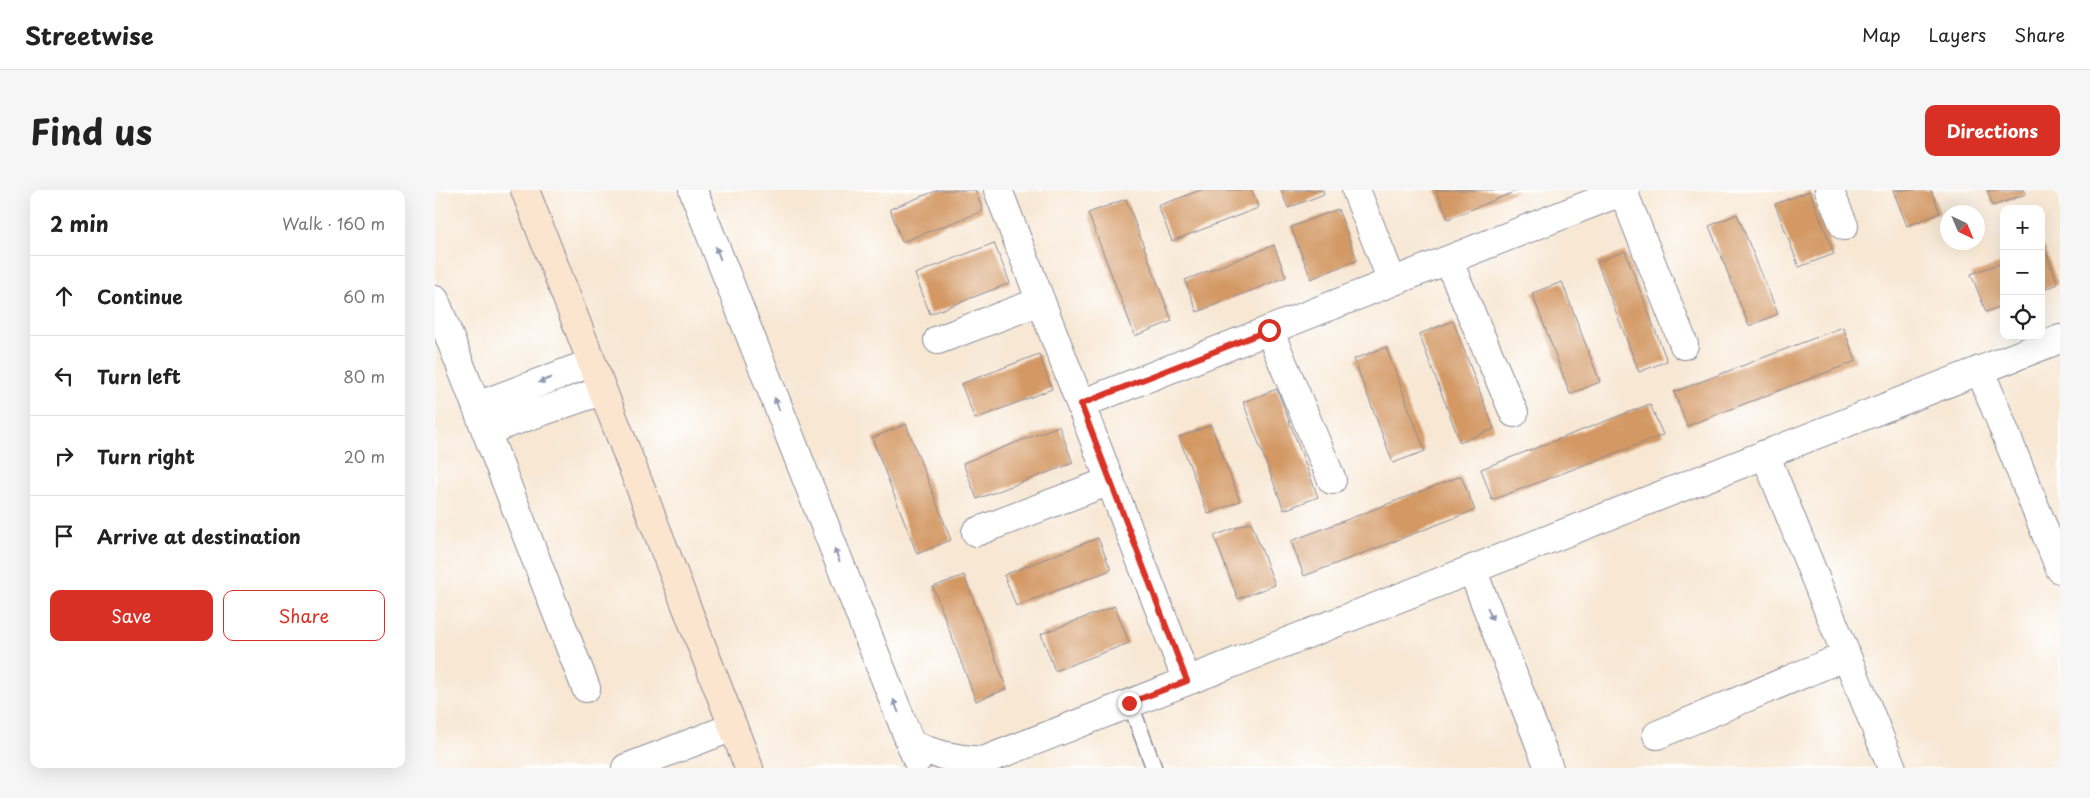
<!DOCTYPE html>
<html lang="en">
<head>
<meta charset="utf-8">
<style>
	body { margin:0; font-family:"Playpen Sans",sans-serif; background:#f6f6f6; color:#222 }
	.controls { position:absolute; right:15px; top:15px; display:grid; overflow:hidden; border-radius:10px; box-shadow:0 5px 20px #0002 }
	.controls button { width:45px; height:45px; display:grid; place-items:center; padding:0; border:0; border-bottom:1px solid #e0e0e0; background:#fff; color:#222; font:25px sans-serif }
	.compass { position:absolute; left:1505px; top:15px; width:45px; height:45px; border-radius:50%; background:#fff; box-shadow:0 5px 20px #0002; rotate:136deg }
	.stop { position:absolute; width:15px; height:15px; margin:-11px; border:4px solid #d93025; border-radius:50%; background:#fff }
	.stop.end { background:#d93025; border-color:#fff; box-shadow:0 1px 5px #0008 }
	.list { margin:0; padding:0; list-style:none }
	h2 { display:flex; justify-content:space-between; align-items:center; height:65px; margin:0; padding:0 20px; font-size:21px }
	h2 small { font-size:16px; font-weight:400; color:#767676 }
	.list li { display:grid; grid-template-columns:32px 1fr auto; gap:15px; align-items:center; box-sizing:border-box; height:80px; padding:0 20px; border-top:1px solid #e0e0e0 }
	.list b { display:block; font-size:19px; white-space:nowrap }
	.list em { font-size:16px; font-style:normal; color:#767676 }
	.actions { display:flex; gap:10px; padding:15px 20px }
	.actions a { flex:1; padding:11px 0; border:1px solid #d93025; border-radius:10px; text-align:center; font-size:18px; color:#d93025 }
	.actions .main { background:#d93025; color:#fff }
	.icon { flex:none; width:28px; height:28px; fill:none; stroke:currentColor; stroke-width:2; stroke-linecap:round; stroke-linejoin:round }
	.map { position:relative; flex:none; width:1625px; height:578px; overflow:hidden; border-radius:10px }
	header { display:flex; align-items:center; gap:30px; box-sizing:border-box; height:70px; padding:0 25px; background:#fff; border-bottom:1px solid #e0e0e0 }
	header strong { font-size:24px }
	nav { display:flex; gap:28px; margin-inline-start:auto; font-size:18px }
	.intro { display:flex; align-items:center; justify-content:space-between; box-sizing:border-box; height:120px; padding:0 30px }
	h1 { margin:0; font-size:35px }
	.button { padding:12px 22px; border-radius:10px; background:#d93025; color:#fff; font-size:18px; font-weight:700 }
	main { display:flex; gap:30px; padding:0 30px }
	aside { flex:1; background:#fff; border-radius:10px; box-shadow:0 5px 20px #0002 }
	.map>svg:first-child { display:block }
</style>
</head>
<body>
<header>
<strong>Streetwise</strong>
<nav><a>Map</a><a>Layers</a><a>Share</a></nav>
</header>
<div class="intro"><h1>Find us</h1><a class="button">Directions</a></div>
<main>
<aside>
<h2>2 min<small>Walk · 160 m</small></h2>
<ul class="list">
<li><svg class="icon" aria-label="ahead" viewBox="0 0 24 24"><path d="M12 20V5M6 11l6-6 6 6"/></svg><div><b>Continue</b></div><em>60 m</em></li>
<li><svg class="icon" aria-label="left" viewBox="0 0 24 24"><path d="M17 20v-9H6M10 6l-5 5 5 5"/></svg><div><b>Turn left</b></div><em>80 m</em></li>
<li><svg class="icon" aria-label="right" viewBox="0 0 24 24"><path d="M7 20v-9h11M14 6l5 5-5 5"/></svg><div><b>Turn right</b></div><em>20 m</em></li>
<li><svg class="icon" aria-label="arrive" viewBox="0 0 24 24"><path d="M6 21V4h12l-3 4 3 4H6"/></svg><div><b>Arrive at destination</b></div></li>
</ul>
<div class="actions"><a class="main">Save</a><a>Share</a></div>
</aside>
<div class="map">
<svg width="1625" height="578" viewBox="0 0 1625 578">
	<rect width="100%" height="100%" fill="#fff"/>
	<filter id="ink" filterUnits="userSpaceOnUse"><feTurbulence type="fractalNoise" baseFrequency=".02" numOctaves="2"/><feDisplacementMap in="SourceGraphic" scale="10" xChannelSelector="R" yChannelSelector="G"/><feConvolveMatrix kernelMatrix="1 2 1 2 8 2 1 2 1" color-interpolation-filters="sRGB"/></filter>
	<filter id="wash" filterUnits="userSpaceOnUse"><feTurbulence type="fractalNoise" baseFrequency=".0096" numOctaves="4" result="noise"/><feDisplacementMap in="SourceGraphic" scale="20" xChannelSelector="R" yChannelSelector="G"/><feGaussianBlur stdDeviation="1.12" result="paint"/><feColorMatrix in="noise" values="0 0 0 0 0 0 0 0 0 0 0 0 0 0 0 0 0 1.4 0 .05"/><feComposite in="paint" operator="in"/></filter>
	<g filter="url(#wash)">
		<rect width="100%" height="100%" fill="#f7e7d3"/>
		<g id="blocks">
			<path fill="#d39863" d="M 503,0 L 540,0 L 548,21 L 467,52 L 455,19 Z
				M 766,0 L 817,0 L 823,18 L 737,51 L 723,16 Z
				M 846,0 L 888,0 L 889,4 L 853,18 Z
				M 1001,0 L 1084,0 L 1013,29 Z
				M 1458,0 L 1496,0 L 1505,23 L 1472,36 Z
				M 1552,0 L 1589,0 L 1591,4 L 1558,16 Z
				M 1375,1 L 1399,64 L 1364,77 L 1340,14 Z
				M 691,9 L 737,131 L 700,146 L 653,23 Z
				M 903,19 L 922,70 L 876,89 L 856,37 Z
				M 1302,24 L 1343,124 L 1314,136 L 1274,36 Z
				M 559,53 L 575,93 L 495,124 L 480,84 Z
				M 839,55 L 851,87 L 762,122 L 750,90 Z
				M 1609,56 L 1623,94 L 1606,101 L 1606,57 Z
				M 1190,61 L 1232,171 L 1204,182 L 1162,72 Z
				M 1569,72 L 1569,115 L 1551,122 L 1536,84 Z
				M 1127,92 L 1165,192 L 1135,204 L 1097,103 Z
				M 1018,131 L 1059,239 L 1025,252 L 984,144 Z
				M 1408,137 L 1421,171 L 1252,236 L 1239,202 Z
				M 951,157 L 990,261 L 958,273 L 919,169 Z
				M 604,164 L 617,199 L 540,229 L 526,194 Z
				M 842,199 L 883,307 L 849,320 L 808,212 Z
				M 1215,214 L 1228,245 L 1057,310 L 1046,279 Z
				M 471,234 L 516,350 L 482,364 L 437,248 Z
				M 776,235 L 805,311 L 773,324 L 744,247 Z
				M 624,236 L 638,273 L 542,309 L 528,273 Z
				M 1026,286 L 1040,320 L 869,386 L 856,351 Z
				M 816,332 L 840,395 L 803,409 L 779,346 Z
				M 663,348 L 676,380 L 581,416 L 569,385 Z
				M 529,385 L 572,499 L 541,511 L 498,397 Z
				M 680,416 L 694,453 L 620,481 L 606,444 Z"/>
		</g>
	</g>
	<g filter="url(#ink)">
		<use href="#blocks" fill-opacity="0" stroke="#898b98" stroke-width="1"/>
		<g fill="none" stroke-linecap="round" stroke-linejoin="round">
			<defs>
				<path id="lane" d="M 695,513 L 719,578"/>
				<path id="street" d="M 258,0 L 482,570
					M 563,0 L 752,491
					M 921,0 L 957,91
					M 1394,0 L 1409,36
					M 1188,1 L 1249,155
					M 1013,70 L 1079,223
					M 0,110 L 151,498
					M 834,140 L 897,290
					M 503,150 L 606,111
					M 1545,180 L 1625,379
					M 646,214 L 1191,0
					M 42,216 L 156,173
					M 51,241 L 166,201
					M 1330,264 L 1457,578
					M 541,342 L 675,291
					M 1037,379 L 1114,578
					M 1222,545 L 1411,466
					M 476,554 C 500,565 522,570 548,571 L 1625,149
					M 191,578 L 298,537"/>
				<path id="secondary" d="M 90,0 L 314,578"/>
			</defs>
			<use href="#lane" stroke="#898b98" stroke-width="18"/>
			<use href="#street" stroke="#898b98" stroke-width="30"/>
			<use href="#secondary" stroke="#898b98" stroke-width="30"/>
			<use href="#lane" stroke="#fff" stroke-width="15"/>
			<use href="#street" stroke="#fff" stroke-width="28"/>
			<use href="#secondary" stroke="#fce5cf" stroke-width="28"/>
		</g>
		<defs><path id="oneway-solid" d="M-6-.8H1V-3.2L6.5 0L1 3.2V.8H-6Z" transform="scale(1.25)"/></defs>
		<g fill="#8d97ae">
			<use href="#oneway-solid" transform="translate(283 63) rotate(-111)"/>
			<use href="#oneway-solid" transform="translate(110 190) rotate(159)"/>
			<use href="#oneway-solid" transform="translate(342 214) rotate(-111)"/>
			<use href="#oneway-solid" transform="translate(402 365) rotate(-111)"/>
			<use href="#oneway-solid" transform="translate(1055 424) rotate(69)"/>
			<use href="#oneway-solid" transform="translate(461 516) rotate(-111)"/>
		</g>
	</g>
	<g fill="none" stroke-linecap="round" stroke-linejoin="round" filter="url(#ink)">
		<path stroke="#d93025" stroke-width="6" d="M 694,513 L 752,491 L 646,214 L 834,140"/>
	</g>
</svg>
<div class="controls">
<button>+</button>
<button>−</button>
<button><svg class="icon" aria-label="locate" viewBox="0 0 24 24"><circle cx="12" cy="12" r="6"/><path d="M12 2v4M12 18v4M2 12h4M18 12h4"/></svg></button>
</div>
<svg class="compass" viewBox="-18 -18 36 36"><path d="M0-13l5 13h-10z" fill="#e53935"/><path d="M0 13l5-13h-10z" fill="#767676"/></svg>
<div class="stop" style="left:834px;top:140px"></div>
<div class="stop end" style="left:694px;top:513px"></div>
</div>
</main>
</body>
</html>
